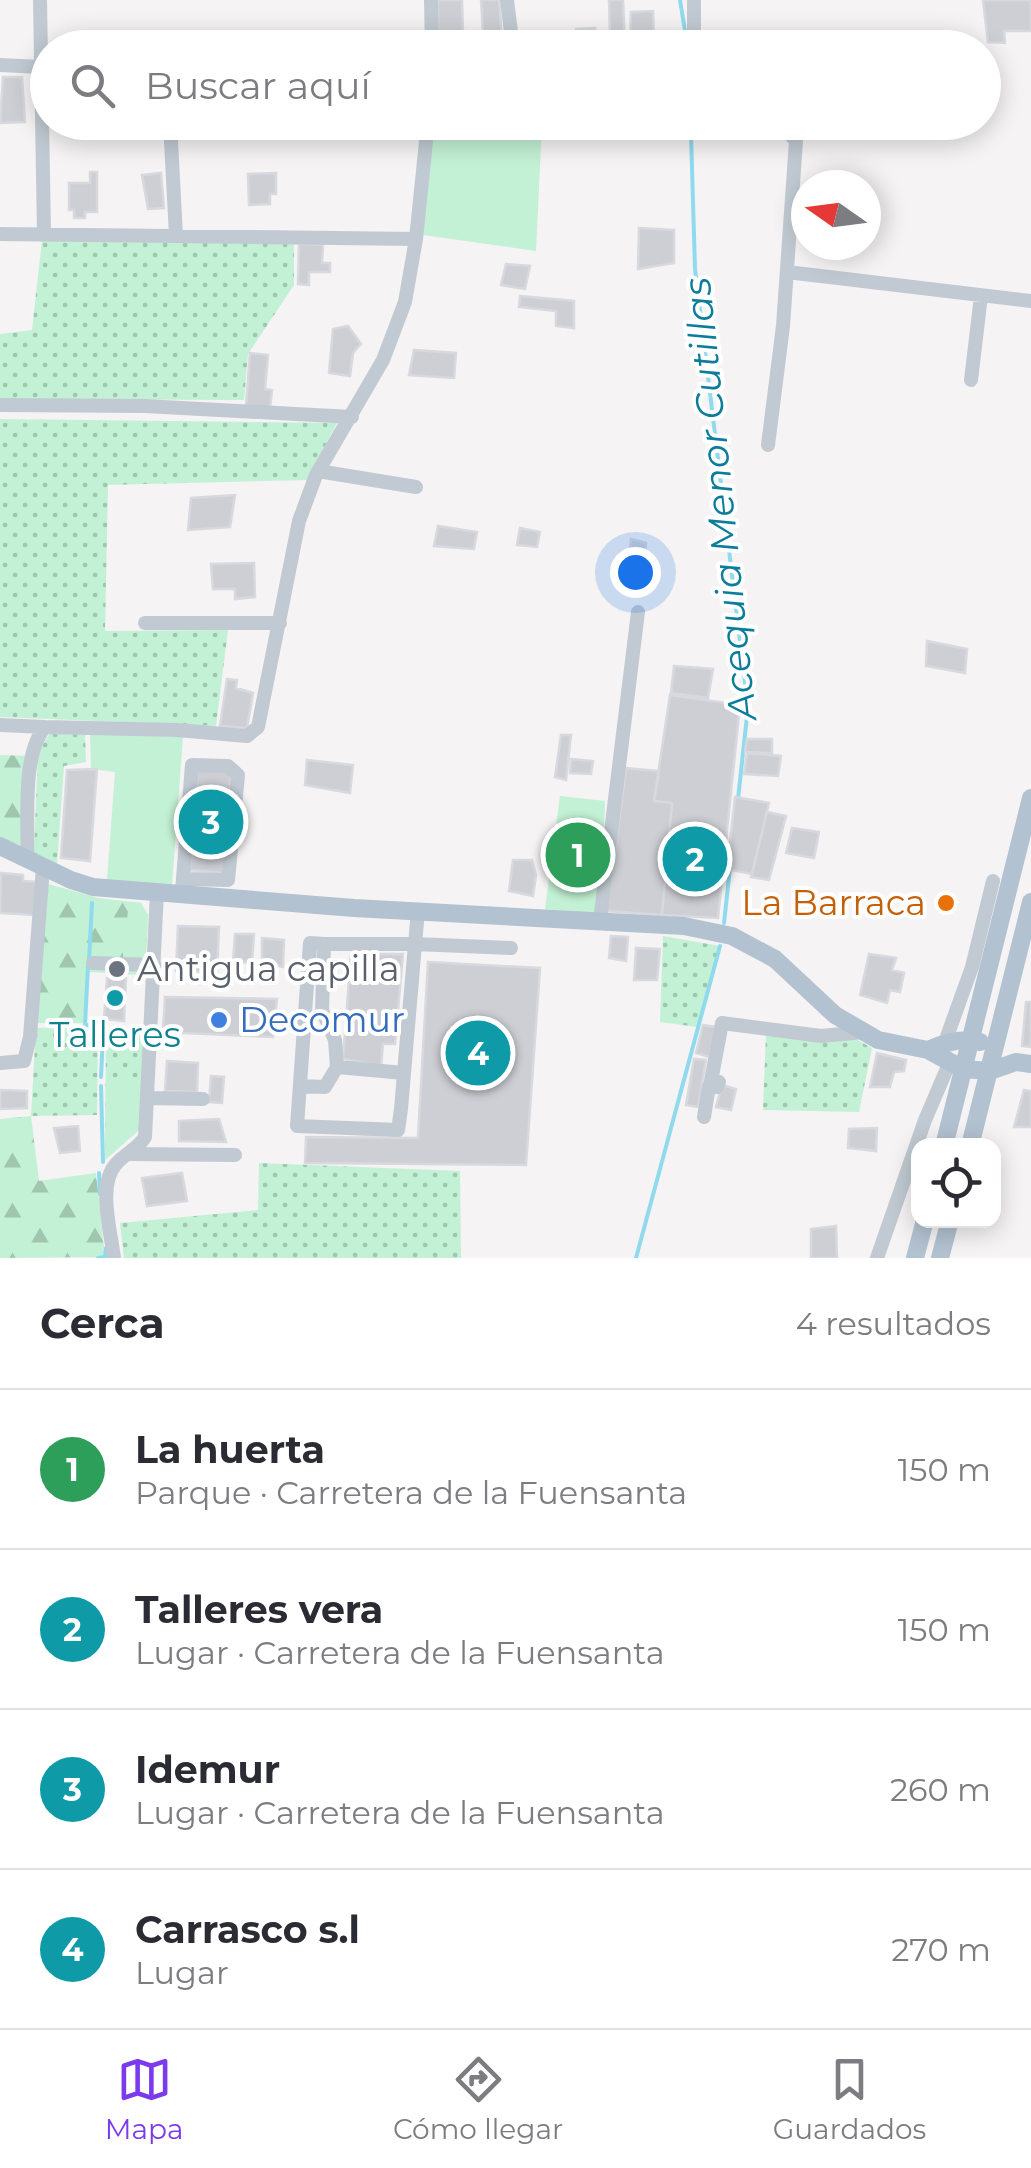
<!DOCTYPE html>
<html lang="es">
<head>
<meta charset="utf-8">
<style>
	body { margin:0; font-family:Montserrat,sans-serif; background:#f7f7f7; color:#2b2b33 }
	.controls { position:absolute; right:30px; bottom:30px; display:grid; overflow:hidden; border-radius:20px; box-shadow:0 5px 25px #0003 }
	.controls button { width:90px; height:90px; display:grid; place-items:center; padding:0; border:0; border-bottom:2px solid #e1e1e2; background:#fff; color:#2b2b33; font:50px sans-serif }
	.compass { position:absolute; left:791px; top:170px; width:90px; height:90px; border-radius:50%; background:#fff; box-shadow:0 5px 25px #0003; rotate:284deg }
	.you { position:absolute; left:635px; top:572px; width:35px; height:35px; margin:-25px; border:8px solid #fff; border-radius:50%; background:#1a73e8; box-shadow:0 0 0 15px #1a73e833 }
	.badge { display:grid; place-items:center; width:65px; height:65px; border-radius:50%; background:#7c3aed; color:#fff; font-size:32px; font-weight:700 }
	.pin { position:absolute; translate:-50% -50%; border:5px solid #fff; box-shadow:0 2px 10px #0006 }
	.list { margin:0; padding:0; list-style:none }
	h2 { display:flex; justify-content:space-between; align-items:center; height:130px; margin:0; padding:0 40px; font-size:42px }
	h2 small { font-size:32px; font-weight:400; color:#7c7c81 }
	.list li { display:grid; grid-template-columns:65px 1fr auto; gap:30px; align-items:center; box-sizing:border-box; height:160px; padding:0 40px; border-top:2px solid #e1e1e2 }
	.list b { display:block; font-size:38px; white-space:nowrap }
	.list p { margin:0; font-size:32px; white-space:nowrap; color:#7c7c81 }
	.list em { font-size:32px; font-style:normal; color:#7c7c81 }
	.icon { flex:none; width:55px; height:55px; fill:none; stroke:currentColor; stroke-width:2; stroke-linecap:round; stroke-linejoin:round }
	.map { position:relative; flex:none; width:1031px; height:1258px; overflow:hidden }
	.search { position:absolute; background:#fff; box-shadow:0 5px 25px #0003; left:30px; right:30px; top:30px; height:110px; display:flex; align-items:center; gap:25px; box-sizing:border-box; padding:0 35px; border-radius:55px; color:#7c7c81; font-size:38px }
	.sheet { height:770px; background:#fff }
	nav { display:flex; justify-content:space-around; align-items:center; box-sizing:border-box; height:140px; border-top:2px solid #e1e1e2; background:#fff; font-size:28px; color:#7c7c81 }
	nav a { display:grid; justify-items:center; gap:5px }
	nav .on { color:#7c3aed }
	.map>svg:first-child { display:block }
</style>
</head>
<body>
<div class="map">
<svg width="1031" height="1258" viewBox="0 0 1031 1258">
	<defs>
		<pattern id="grass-dots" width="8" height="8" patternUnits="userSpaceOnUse" patternTransform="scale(2.5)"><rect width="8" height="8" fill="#c3f1d5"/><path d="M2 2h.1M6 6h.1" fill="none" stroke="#a0c6b0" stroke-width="1.8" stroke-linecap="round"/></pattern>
		<pattern id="forest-firs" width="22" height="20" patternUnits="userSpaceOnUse" patternTransform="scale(2.5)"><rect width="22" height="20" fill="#c3f1d5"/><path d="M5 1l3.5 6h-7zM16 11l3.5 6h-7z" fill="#a0c6b0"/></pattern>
	</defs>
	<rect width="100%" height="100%" fill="#f5f3f3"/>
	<path fill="url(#grass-dots)" d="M 42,240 L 294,241 L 294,285 L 248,354 L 244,400 L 0,399 L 0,334 L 32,330 Z
		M 0,419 L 337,423 L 307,480 L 108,485 L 105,631 L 228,630 L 216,726 L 0,717 Z
		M 51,732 L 85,735 L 86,762 L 64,766 L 57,864 L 34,854 L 38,751 Z
		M 663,936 L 720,946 L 698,1027 L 660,1022 Z
		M 98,1027 L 97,1115 L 31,1116 L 36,1028 Z
		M 106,1032 L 143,1033 L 140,1129 L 105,1160 Z
		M 766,1033 L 854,1038 L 872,1048 L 859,1112 L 763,1110 Z
		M 259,1163 L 460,1171 L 461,1258 L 124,1258 L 120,1223 L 258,1210 Z"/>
	<path fill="url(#forest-firs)" d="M 0,755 L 32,756 L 20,845 L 0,839 Z
		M 45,883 L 98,898 L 141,903 L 148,915 L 145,975 L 89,972 L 86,1023 L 37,1023 Z
		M 31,1116 L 39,1181 L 96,1173 L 105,1257 L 0,1258 L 0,1119 Z"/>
	<path fill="#c3f1d5" d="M 432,123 L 542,123 L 536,251 L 423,235 Z
		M 90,734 L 183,737 L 172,885 L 107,880 L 115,772 L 91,769 Z
		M 560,796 L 605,801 L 601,915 L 545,909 Z
		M 129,902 L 141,903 L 148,915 L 145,975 L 121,974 Z
		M 141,1077 L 140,1129 L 105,1160 L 106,1079 Z"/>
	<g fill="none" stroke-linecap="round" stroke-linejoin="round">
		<path stroke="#90daee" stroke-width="4" d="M 680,0 L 686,37
			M 691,134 L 695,269 L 748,707 L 738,799
			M 724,923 L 730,868
			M 89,960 L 92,903
			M 88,966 L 85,1025 L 98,1025 L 103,1035 L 101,1077
			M 101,1086 L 103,1162
			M 99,1173 L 100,1194
			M 98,1258 L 105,1257 L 106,1248
			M 636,1258 L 720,946"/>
	</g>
	<path fill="#cdcfd5" stroke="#d7d9de" stroke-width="2.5" d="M 438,0 L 462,0 L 463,32 L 438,33 Z
		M 481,0 L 499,0 L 503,48 L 484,48 Z
		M 609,0 L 623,0 L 625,46 L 577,48 L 576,29 L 595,28 L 595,34 L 610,33 Z
		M 983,0 L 1031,0 L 1031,31 L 1004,31 L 1005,43 L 988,42 Z
		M 653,11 L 654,39 L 630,41 L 631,12 Z
		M 3,77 L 22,77 L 25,122 L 0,123 Z
		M 90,172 L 97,172 L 97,212 L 85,212 L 85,218 L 74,218 L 74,210 L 69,210 L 69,183 L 90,183 Z
		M 161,173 L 164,208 L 148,209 L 142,175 Z
		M 276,173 L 276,194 L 270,194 L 270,204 L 249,205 L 248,174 Z
		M 639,228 L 674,230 L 674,263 L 638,269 Z
		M 299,244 L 323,245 L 322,263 L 330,263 L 330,272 L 309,272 L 309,285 L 298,284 Z
		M 506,264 L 530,266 L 525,289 L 501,285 Z
		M 520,296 L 574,301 L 574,328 L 556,326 L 556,311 L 519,307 Z
		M 348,326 L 361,344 L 353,353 L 350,376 L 329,373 L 333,329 Z
		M 414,350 L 456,353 L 454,378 L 409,375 Z
		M 250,353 L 268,355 L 265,389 L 272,390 L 270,408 L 246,406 Z
		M 235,495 L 230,527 L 188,530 L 191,498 Z
		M 438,526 L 477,532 L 474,549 L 434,546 Z
		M 520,528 L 540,532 L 537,547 L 517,545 Z
		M 631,539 L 646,543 L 645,558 L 629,559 Z
		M 254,563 L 255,597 L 235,599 L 235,589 L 213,589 L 211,564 Z
		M 927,641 L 967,649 L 965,673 L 926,666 Z
		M 674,666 L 713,669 L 708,698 L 671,693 Z
		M 227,679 L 237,680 L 236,688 L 253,693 L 247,728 L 220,726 Z
		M 670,695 L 740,705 L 718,918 L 662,915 L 672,803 L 654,801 Z
		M 561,735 L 571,735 L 566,780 L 555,777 Z
		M 747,739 L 772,739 L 772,753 L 745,752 Z
		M 747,753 L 781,756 L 778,776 L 744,774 Z
		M 571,759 L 593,761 L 591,774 L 570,773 Z
		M 307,760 L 353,765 L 350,793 L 305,785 Z
		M 626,768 L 659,771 L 654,801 L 672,803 L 662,915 L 607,911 Z
		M 97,769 L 90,861 L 61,858 L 67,770 Z
		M 198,770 L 226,770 L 231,774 L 224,873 L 190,870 Z
		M 735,797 L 769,803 L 752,874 L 727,869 Z
		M 767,812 L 786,816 L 769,880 L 751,877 Z
		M 792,828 L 819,832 L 814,858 L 786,853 Z
		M 513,860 L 532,860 L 536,875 L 533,896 L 509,891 Z
		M 1,873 L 23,875 L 23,881 L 37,882 L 35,915 L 0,913 Z
		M 178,926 L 219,927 L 217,973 L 176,971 Z
		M 235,934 L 254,934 L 252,962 L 233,963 Z
		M 611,936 L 628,937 L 626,961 L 609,958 Z
		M 262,938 L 284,940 L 283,967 L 262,963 Z
		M 636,948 L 660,949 L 657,980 L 634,980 Z
		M 351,954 L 403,954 L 395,1044 L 383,1044 L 381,1066 L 343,1059 Z
		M 869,954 L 896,958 L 892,970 L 904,973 L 900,992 L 890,990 L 887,1003 L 860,995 Z
		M 428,962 L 540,968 L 526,1165 L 305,1163 L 306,1137 L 418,1138 Z
		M 107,978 L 126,978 L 124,1021 L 104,1019 Z
		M 165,997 L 277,999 L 273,1037 L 163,1032 Z
		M 1026,1002 L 1031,1002 L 1031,1047 L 1022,1046 Z
		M 703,1025 L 716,1027 L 709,1057 L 696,1053 Z
		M 877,1053 L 906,1060 L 904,1071 L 894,1072 L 890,1087 L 870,1087 Z
		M 694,1059 L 706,1060 L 698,1107 L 686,1105 Z
		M 167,1061 L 198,1063 L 197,1092 L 165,1091 Z
		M 211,1076 L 224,1077 L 222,1103 L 209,1102 Z
		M 722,1085 L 736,1089 L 731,1110 L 716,1107 Z
		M 0,1090 L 27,1091 L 27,1108 L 0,1109 Z
		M 1024,1090 L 1031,1091 L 1031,1127 L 1014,1127 Z
		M 219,1119 L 226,1142 L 179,1141 L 179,1121 Z
		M 78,1126 L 80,1151 L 60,1153 L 54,1128 Z
		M 877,1128 L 876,1151 L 848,1148 L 849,1129 Z
		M 182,1173 L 187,1201 L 147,1206 L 142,1178 Z
		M 836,1226 L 837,1258 L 811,1258 L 811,1229 Z"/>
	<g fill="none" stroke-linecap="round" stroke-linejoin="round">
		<path stroke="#c1cad2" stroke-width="14" d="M 40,0 L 44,234
			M 431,0 L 432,48
			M 507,0 L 513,48
			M 364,48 L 368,45 L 432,45
			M 694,48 L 694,0
			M 0,65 L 41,67
			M 170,122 L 176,236
			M 697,122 L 704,129 L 786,130 L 796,141 L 783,326 L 768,445
			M 0,234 L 416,239
			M 787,272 L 1031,301
			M 971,380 L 981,296
			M 0,405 L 145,406 L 352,417
			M 318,471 L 416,487
			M 145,623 L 280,623
			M 0,725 L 45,727
			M 27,860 C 29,822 21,755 45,727 L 177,730 L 247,736 L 258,727 L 299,521 L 316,475 L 383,360 L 405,302 L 416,239 L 428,122
			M 182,893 L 183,879 L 192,765 L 228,766 L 238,775 L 228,880 L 183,879
			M 600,921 L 638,612
			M 324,944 L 310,943 L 297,1126 L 398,1130 L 401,1109 L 415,944 L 324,944 L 322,1010 L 335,1040 L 337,1067 L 404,1073 L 415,944 L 511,948
			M 415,944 L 418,911
			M 93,963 L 155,965
			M 945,1042 L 972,967 L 993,881
			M 0,1063 L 24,1061 L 30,1037 L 43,867
			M 300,1086 L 325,1087 L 337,1067
			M 148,1098 L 203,1099
			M 704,1117 L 709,1086 L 717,1087 L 719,1082 L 711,1081 L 722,1023 L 821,1036 L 864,1032
			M 130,1154 L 235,1155
			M 114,1258 C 111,1232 97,1185 116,1164 C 125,1153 137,1150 145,1137 L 157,892
			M 877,1258 L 925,1120 L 949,1064"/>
		<path stroke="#b3c2d1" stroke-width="18" d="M 0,846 L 71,880 L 93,887 L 354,908 L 684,926 L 732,936 L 775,959 L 835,1015 L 878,1040 L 928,1050 L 963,1069 L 990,1071 L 1016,1062 L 1031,1064
			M 928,1050 C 945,1042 962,1037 980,1042
			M 944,1146 L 1031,798
			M 970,1146 L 1031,902
			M 915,1258 L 925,1220
			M 940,1258 L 950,1220"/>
	</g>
	<circle fill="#e8710a" stroke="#fff" stroke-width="4" cx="946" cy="903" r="10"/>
	<circle fill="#6b7280" stroke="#fff" stroke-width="4" cx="117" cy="969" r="10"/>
	<circle fill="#0f9aa8" stroke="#fff" stroke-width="4" cx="115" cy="998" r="10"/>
	<circle fill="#3f7fe0" stroke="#fff" stroke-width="4" cx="219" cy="1020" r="10"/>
	<g text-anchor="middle" stroke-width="8" stroke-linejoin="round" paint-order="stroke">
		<g font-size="35" fill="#c56008" stroke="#fff" text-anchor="end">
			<text x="926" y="915">La Barraca</text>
		</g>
		<g font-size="35" fill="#5b616d" stroke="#fff" text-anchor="start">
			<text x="137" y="981">Antigua capilla</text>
		</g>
		<g font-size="35" fill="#366cbe" stroke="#fff" text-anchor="start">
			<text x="239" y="1032">Decomur</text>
		</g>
		<g font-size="35" fill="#0d838f" stroke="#fff">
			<text x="115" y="1047">Talleres</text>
		</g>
		<g font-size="38" font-style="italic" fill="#0c7c9b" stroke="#fff">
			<text transform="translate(720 499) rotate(-96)" y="13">Acequia Menor Cutillas</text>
		</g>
	</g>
</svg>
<div class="controls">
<button><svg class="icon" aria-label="locate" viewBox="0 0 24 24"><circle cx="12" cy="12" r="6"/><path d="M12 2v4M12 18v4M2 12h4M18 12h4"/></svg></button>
</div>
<svg class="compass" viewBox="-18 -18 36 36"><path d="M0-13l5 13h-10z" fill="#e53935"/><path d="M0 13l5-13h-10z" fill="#7c7c81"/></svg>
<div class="you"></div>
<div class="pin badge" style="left:578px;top:855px;background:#2e9e5b">1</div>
<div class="pin badge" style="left:695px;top:859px;background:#0f9aa8">2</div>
<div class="pin badge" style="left:211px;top:822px;background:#0f9aa8">3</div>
<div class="pin badge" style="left:478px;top:1053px;background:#0f9aa8">4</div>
<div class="search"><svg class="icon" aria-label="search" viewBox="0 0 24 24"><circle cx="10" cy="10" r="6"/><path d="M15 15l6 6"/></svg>Buscar aquí</div>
</div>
<section class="sheet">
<h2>Cerca<small>4 resultados</small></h2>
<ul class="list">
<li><span class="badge" style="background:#2e9e5b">1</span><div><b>La huerta</b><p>Parque · Carretera de la Fuensanta</p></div><em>150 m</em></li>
<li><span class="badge" style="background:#0f9aa8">2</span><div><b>Talleres vera</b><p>Lugar · Carretera de la Fuensanta</p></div><em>150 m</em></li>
<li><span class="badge" style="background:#0f9aa8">3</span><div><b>Idemur</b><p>Lugar · Carretera de la Fuensanta</p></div><em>260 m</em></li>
<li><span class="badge" style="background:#0f9aa8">4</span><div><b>Carrasco s.l</b><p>Lugar</p></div><em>270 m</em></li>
</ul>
</section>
<nav>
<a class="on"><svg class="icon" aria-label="map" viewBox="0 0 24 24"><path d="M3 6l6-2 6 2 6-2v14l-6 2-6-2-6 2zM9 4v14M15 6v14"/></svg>Mapa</a>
<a><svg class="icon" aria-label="directions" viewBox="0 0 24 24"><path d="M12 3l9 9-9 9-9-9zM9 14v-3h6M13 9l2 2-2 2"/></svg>Cómo llegar</a>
<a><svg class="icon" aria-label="saved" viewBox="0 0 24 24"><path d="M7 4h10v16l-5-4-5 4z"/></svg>Guardados</a>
</nav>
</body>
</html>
